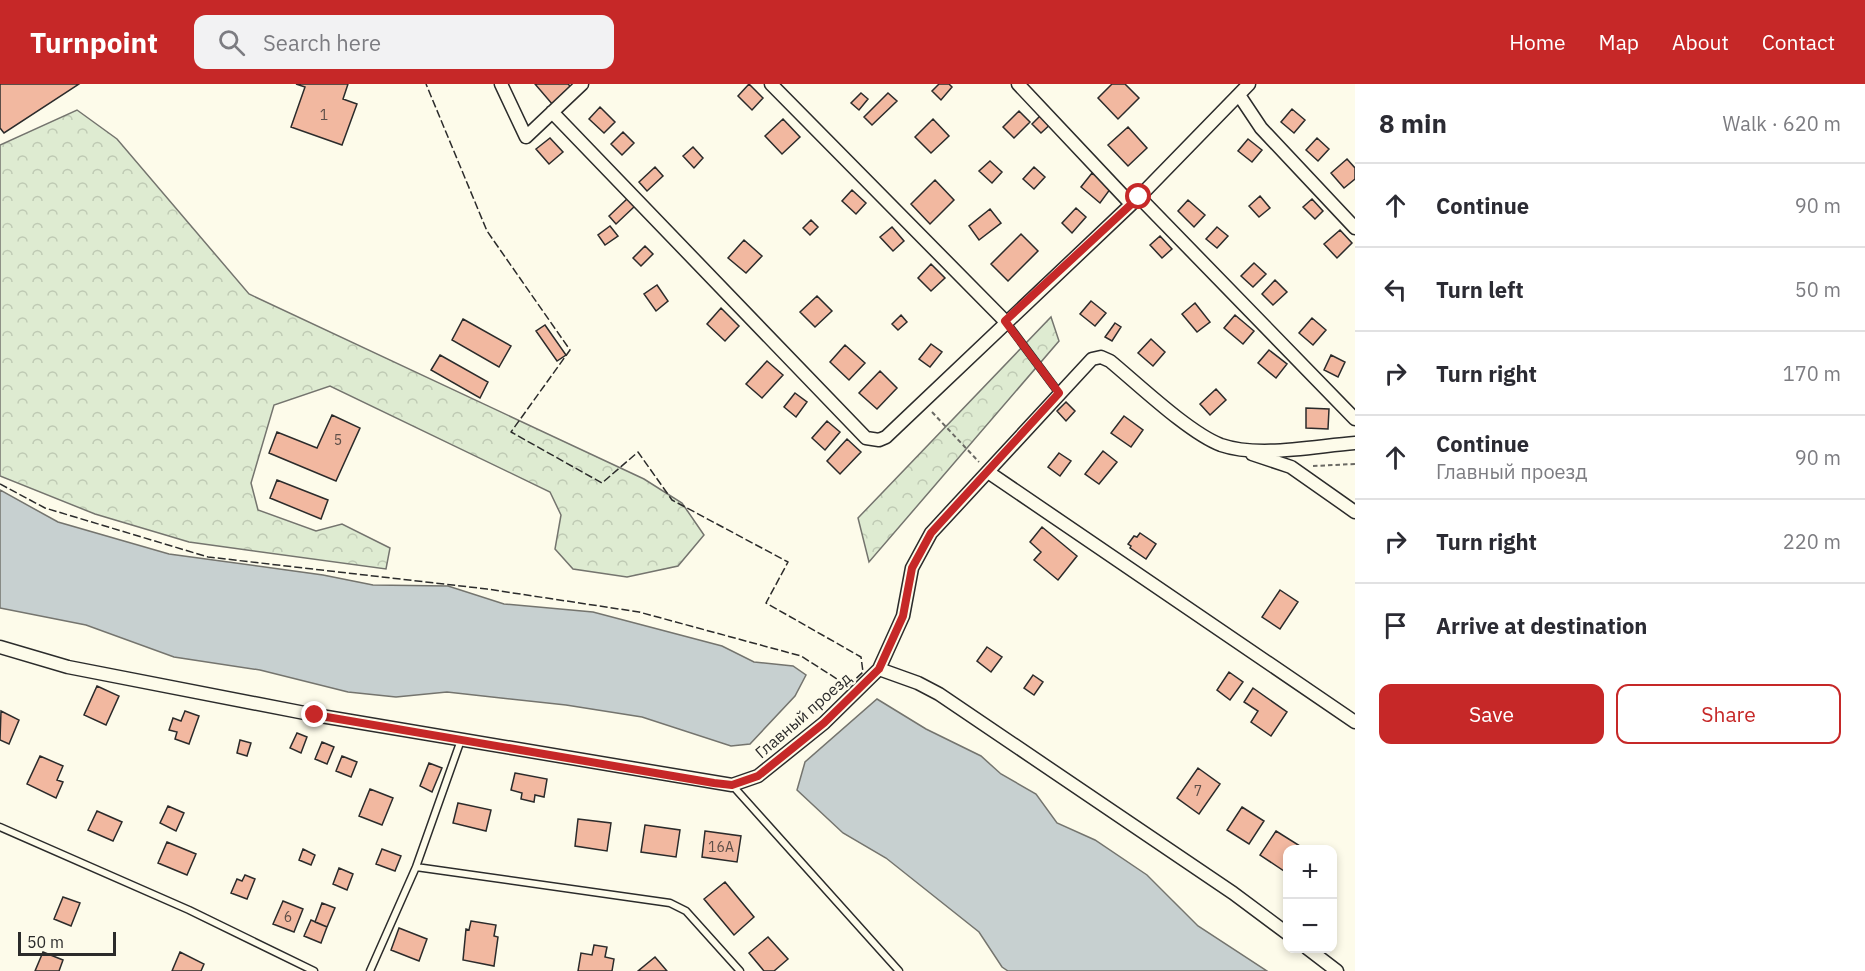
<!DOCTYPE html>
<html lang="en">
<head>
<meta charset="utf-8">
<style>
	body { margin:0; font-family:"IBM Plex Sans",sans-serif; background:#f2f2f3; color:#2b2b33 }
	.controls { position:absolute; right:18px; bottom:18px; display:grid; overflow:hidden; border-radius:12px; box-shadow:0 3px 9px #0003 }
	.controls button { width:54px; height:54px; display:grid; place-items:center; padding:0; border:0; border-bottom:2px solid #e1e1e2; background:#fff; color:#2b2b33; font:30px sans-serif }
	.scale { position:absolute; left:18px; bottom:15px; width:98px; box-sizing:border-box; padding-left:6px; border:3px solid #2b2b2b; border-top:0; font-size:16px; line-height:21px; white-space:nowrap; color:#2b2b2b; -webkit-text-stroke:4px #fdfbea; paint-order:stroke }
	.stop { position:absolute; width:18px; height:18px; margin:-14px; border:4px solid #c62828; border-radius:50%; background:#fff }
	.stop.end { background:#c62828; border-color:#fff; box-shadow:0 2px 6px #0008 }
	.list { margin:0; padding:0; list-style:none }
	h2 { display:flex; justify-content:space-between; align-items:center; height:78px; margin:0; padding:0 24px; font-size:26px }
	h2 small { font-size:20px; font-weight:400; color:#7c7c81 }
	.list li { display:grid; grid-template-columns:39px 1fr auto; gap:18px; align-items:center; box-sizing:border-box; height:84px; padding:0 24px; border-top:2px solid #e1e1e2 }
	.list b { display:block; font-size:22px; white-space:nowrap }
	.list p { margin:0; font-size:20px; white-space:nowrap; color:#7c7c81 }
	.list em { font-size:20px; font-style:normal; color:#7c7c81 }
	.actions { display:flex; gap:12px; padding:18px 24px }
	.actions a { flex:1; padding:14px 0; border:2px solid #c62828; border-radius:12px; text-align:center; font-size:21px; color:#c62828 }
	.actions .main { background:#c62828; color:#fff }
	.icon { flex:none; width:33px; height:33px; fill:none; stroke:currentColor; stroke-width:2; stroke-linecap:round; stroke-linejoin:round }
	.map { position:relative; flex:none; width:1355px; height:887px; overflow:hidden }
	header { display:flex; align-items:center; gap:36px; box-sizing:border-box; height:84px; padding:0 30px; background:#c62828; color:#fff }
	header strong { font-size:28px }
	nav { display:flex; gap:33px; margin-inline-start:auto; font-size:21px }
	.search { width:420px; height:54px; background:#f2f2f3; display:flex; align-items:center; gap:15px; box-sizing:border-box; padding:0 21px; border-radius:12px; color:#7c7c81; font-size:22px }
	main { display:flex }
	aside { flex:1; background:#fff }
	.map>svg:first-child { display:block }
</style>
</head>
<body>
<header>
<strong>Turnpoint</strong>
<div class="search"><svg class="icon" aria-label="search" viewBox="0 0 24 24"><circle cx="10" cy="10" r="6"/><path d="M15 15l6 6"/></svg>Search here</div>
<nav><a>Home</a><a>Map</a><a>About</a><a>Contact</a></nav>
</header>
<main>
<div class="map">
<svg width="1355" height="887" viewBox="0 0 1355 887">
	<defs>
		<pattern id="forest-crowns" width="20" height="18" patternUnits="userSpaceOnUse" patternTransform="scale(1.5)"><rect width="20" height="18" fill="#deebd1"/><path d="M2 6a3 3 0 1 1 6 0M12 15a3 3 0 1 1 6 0" fill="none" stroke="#bfcab4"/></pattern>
	</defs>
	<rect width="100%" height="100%" fill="#fdfbea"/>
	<path fill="url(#forest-crowns)" stroke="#74746e" stroke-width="1.5" d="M 77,26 L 117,55 L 249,210 L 644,395 L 682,419 L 704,451 L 678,482 L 627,493 L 573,485 L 555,465 L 561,431 L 550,408 L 330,302 L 274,321 L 251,399 L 258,426 L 316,447 L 342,440 L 390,464 L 386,485 L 189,458 L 95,430 L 0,392 L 0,61 Z
		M 1051,233 L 1059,257 L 869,478 L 858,434 Z"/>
	<path fill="#c7d0d0" stroke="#74746e" stroke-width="1.5" d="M 0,406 L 58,438 L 169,470 L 323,491 L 373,501 L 448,502 L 504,520 L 593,528 L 722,562 L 754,578 L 793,582 L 806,591 L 795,612 L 750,660 L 731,662 L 642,633 L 566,621 L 447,608 L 396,613 L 348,608 L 260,586 L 174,573 L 86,541 L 0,524 Z
		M 877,615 L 926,645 L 981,672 L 1001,690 L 1036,710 L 1057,739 L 1095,756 L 1147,791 L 1198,842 L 1267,887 L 1008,887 L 1002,883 L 979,848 L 886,774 L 843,749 L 797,706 L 805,678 Z"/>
	<path fill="#f2b8a0" stroke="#2b2b2b" stroke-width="1.5" d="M 0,0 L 79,0 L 4,49 L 0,44 Z
		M 296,0 L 348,0 L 343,15 L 357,20 L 342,61 L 291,43 L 305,3 Z
		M 535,0 L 568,0 L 572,4 L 553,21 Z
		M 749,0 L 763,14 L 752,26 L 738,12 Z
		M 939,0 L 949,0 L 952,3 L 941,16 L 932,7 Z
		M 1112,0 L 1125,0 L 1139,14 L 1118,35 L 1098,14 Z
		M 861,9 L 868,15 L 859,26 L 851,19 Z
		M 888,9 L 897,17 L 872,41 L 864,33 Z
		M 600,23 L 615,38 L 604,49 L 589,35 Z
		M 1292,25 L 1305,36 L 1294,49 L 1281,38 Z
		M 1019,27 L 1030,38 L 1014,54 L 1003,43 Z
		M 1045,27 L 1054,37 L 1041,49 L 1032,40 Z
		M 783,35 L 800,53 L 782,70 L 765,52 Z
		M 933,35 L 949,52 L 931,69 L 915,53 Z
		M 1128,43 L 1147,64 L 1128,82 L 1108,61 Z
		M 623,48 L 634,59 L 622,71 L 611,60 Z
		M 550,54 L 563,68 L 549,80 L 536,65 Z
		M 1317,54 L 1329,65 L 1318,77 L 1306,66 Z
		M 1248,55 L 1262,66 L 1252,78 L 1238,67 Z
		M 693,63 L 703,74 L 694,84 L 683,72 Z
		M 1347,75 L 1355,84 L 1355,95 L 1344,104 L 1331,89 Z
		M 990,77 L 1002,88 L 992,99 L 979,87 Z
		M 655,83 L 663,92 L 647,107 L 639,98 Z
		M 1034,83 L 1045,93 L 1034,105 L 1023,95 Z
		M 1092,89 L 1111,104 L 1100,119 L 1081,103 Z
		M 935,96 L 954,116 L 930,140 L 911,120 Z
		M 852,106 L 866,119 L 856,130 L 842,117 Z
		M 1260,112 L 1270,124 L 1259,133 L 1249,122 Z
		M 628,114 L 635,122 L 616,140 L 609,132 Z
		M 1312,115 L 1323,127 L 1315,135 L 1303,123 Z
		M 1188,116 L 1205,131 L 1194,143 L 1178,127 Z
		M 1076,124 L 1086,133 L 1072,149 L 1062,139 Z
		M 990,125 L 1001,139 L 979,156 L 969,142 Z
		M 811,136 L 818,143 L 810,151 L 803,144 Z
		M 610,142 L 618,152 L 605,161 L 598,151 Z
		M 892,143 L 904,157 L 893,167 L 880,153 Z
		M 1217,143 L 1228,152 L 1217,164 L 1206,155 Z
		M 1340,146 L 1352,159 L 1337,174 L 1324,160 Z
		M 1021,150 L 1038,167 L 1008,197 L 991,180 Z
		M 1160,152 L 1172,165 L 1162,174 L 1150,161 Z
		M 744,156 L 762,172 L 746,189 L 728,174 Z
		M 645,162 L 653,170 L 641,182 L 633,174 Z
		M 1254,179 L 1266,190 L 1253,203 L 1241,192 Z
		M 931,180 L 945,194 L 931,207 L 918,194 Z
		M 1275,196 L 1287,208 L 1273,221 L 1262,210 Z
		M 657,201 L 668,217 L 656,227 L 644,210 Z
		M 817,212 L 832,227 L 815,243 L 800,228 Z
		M 1091,217 L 1106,229 L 1095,242 L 1080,230 Z
		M 1195,219 L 1210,238 L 1197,248 L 1182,230 Z
		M 721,224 L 739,242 L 725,257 L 707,240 Z
		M 901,231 L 907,238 L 898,246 L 892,240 Z
		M 1235,231 L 1254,247 L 1243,260 L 1224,244 Z
		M 1312,234 L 1326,246 L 1313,261 L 1299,249 Z
		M 463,235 L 511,262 L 499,283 L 452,256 Z
		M 1115,239 L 1121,243 L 1112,257 L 1105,253 Z
		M 545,241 L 566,271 L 557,277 L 536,247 Z
		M 1151,255 L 1165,268 L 1153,282 L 1138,269 Z
		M 931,260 L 942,268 L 930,283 L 919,275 Z
		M 845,261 L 865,279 L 849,296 L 830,278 Z
		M 1269,266 L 1287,280 L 1276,294 L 1258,279 Z
		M 440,271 L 488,298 L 480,314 L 431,286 Z
		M 1331,271 L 1345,278 L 1338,293 L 1324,286 Z
		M 767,277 L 783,291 L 762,314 L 746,300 Z
		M 880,287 L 897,304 L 877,325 L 859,309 Z
		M 1216,305 L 1226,316 L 1210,331 L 1200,320 Z
		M 795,309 L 807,318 L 796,333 L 784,323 Z
		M 1066,318 L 1075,327 L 1066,337 L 1057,327 Z
		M 1306,324 L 1329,325 L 1328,345 L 1306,344 Z
		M 332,331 L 360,344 L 336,397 L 269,369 L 277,348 L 317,364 Z
		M 1124,332 L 1143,346 L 1131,363 L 1111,349 Z
		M 827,337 L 840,348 L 825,366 L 812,354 Z
		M 847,355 L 861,368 L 840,390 L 827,377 Z
		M 1103,367 L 1117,378 L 1099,400 L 1085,390 Z
		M 1059,369 L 1071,377 L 1060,392 L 1048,383 Z
		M 277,396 L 328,416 L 321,435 L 270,414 Z
		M 1042,443 L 1077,472 L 1058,496 L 1034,476 L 1041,468 L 1030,458 Z
		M 1140,449 L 1156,460 L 1146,475 L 1130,464 L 1131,462 L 1128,460 L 1134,452 L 1137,453 Z
		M 1280,506 L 1298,518 L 1280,545 L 1262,533 Z
		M 987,563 L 1002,573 L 991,588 L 977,577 Z
		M 1229,588 L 1243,598 L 1230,616 L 1217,606 Z
		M 1033,591 L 1043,598 L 1034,611 L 1024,604 Z
		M 97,602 L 119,612 L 106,641 L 84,631 Z
		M 1253,604 L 1287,628 L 1271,652 L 1251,638 L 1258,627 L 1244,618 Z
		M 1,627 L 19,636 L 9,660 L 0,656 Z
		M 185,627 L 199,632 L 189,660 L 175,655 L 177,648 L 169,646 L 173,634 L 181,637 Z
		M 297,649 L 307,653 L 301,669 L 290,664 Z
		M 240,656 L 251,659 L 247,672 L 237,669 Z
		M 322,658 L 334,663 L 327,680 L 315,675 Z
		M 40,672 L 63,682 L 57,696 L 63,698 L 56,714 L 27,700 Z
		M 342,672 L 357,678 L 351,693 L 336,687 Z
		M 429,679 L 442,684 L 432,708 L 420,702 Z
		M 1198,684 L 1220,700 L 1199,730 L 1177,714 Z
		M 515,689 L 547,695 L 544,713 L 535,711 L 534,718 L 521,715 L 522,709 L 511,706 Z
		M 370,705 L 393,714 L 382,741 L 359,732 Z
		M 458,719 L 491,726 L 486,747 L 453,739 Z
		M 168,722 L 184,729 L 176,747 L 160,739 Z
		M 1242,723 L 1264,737 L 1249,760 L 1227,746 Z
		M 97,727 L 122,738 L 113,757 L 88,746 Z
		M 578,735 L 611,739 L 607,767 L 575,762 Z
		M 645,741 L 680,746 L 676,773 L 641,768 Z
		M 705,747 L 741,752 L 737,778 L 702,773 Z
		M 1276,747 L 1300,762 L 1298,766 L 1288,766 L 1288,781 L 1284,787 L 1260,771 Z
		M 167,758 L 196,770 L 187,791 L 158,779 Z
		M 303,765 L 315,771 L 311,781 L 299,776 Z
		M 382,765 L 401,772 L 395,787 L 376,780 Z
		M 339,784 L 353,790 L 347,806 L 333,800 Z
		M 245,791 L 255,795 L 247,815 L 231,809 L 237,795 L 242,797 Z
		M 725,798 L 754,833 L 734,851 L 704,815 Z
		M 63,813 L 80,819 L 71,842 L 54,835 Z
		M 283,817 L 303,825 L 294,848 L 273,840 Z
		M 322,819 L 335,824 L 327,843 L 315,838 Z
		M 311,836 L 327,843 L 321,859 L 304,852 Z
		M 471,837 L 496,841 L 494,852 L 498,853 L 494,882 L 463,876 L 466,845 L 469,846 Z
		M 399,844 L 427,855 L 419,877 L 391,866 Z
		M 768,853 L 788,875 L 774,887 L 764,887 L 749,869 Z
		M 594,861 L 607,863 L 605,873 L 614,875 L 612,887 L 578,887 L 581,869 L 592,871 Z
		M 43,868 L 63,876 L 59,887 L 35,887 Z
		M 180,868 L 204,880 L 201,887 L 172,887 Z
		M 655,873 L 667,887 L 638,887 Z"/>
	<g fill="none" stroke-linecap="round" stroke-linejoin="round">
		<defs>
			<path id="lane" d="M 1006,238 L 1059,309
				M 732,701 L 899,887
				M 0,743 L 189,826 L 314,887
				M 416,783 L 670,819 L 686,827 L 740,887
				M 370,887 L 416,783 L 461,656"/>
			<path id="street" d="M 501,0 L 526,53 L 582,0
				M 771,0 L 1005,237
				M 1018,0 L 1131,120
				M 1239,11 L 1261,44 L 1355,144
				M 552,28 L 866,354 L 879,356 L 886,353 L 1139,113 L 1249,0
				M 1139,113 L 1355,335
				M 1252,370 L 1291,383 L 1355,428
				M 988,388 L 1355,638
				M 0,563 L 68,583 L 315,631 L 732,701 L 758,692 L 824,639 L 879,585 L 903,532 L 912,484 L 931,449 L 1092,275 L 1101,273 L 1110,277 C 1138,300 1189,349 1221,361 C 1259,374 1315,362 1355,359
				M 879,585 L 918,599 L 939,610 L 1233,809 L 1288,850
				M 1307,864 L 1337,887"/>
		</defs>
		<use href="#lane" stroke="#2b2b2b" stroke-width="9"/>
		<use href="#street" stroke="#2b2b2b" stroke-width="15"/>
		<path stroke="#6a6964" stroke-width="2" stroke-dasharray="4.5 3" stroke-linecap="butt" d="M 932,328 L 979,378
			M 1313,382 L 1355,380"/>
		<use href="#lane" stroke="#fdfbea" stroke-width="6"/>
		<use href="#street" stroke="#fdfbea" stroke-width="12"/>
		<path stroke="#2b2b2b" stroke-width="1.5" stroke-dasharray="8 3" stroke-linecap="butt" d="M 0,400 L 45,424 L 208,473 L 487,505 L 639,528 L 801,572 L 848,602 L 863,588 L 861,573 L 766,519 L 788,478 L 672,416 L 638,368 L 602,399 L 511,348 L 570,266 L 487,147 L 426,0"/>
	</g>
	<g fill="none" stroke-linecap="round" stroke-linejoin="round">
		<path stroke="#c62828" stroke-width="8" d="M 315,631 L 714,699 L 732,701 L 758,692 L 824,639 L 879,585 L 903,532 L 912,484 L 931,449 L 1059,309 L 1005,237 L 1139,113"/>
	</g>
	<g text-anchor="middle" stroke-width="4.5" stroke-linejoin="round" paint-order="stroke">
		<g font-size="14" fill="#5d4e48">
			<text x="324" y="36">1</text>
			<text x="338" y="361">5</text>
			<text x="1198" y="712">7</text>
			<text x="721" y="768">16А</text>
			<text x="288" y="838">6</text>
		</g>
		<g font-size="16" fill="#2b2b2b" stroke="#fdfbea">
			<text transform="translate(803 631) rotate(-41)" y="6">Главный проезд</text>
		</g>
	</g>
</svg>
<div class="controls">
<button>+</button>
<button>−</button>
</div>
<div class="scale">50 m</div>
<div class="stop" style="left:1139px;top:113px"></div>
<div class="stop end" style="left:315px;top:631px"></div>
</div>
<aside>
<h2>8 min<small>Walk · 620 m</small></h2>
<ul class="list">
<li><svg class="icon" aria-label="ahead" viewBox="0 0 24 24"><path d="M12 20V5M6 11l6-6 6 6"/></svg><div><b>Continue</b></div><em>90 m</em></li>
<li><svg class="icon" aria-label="left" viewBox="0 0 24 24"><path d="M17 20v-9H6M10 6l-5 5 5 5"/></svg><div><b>Turn left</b></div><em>50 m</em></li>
<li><svg class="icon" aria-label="right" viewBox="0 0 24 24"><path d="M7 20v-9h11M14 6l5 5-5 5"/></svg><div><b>Turn right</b></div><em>170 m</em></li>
<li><svg class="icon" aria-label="ahead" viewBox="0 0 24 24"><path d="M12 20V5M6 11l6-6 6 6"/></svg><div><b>Continue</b><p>Главный проезд</p></div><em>90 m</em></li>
<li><svg class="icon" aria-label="right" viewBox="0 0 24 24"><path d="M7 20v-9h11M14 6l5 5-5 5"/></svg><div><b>Turn right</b></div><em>220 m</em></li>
<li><svg class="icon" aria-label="arrive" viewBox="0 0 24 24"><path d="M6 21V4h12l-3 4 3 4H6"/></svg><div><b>Arrive at destination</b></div></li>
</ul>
<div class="actions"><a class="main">Save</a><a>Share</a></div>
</aside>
</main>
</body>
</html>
